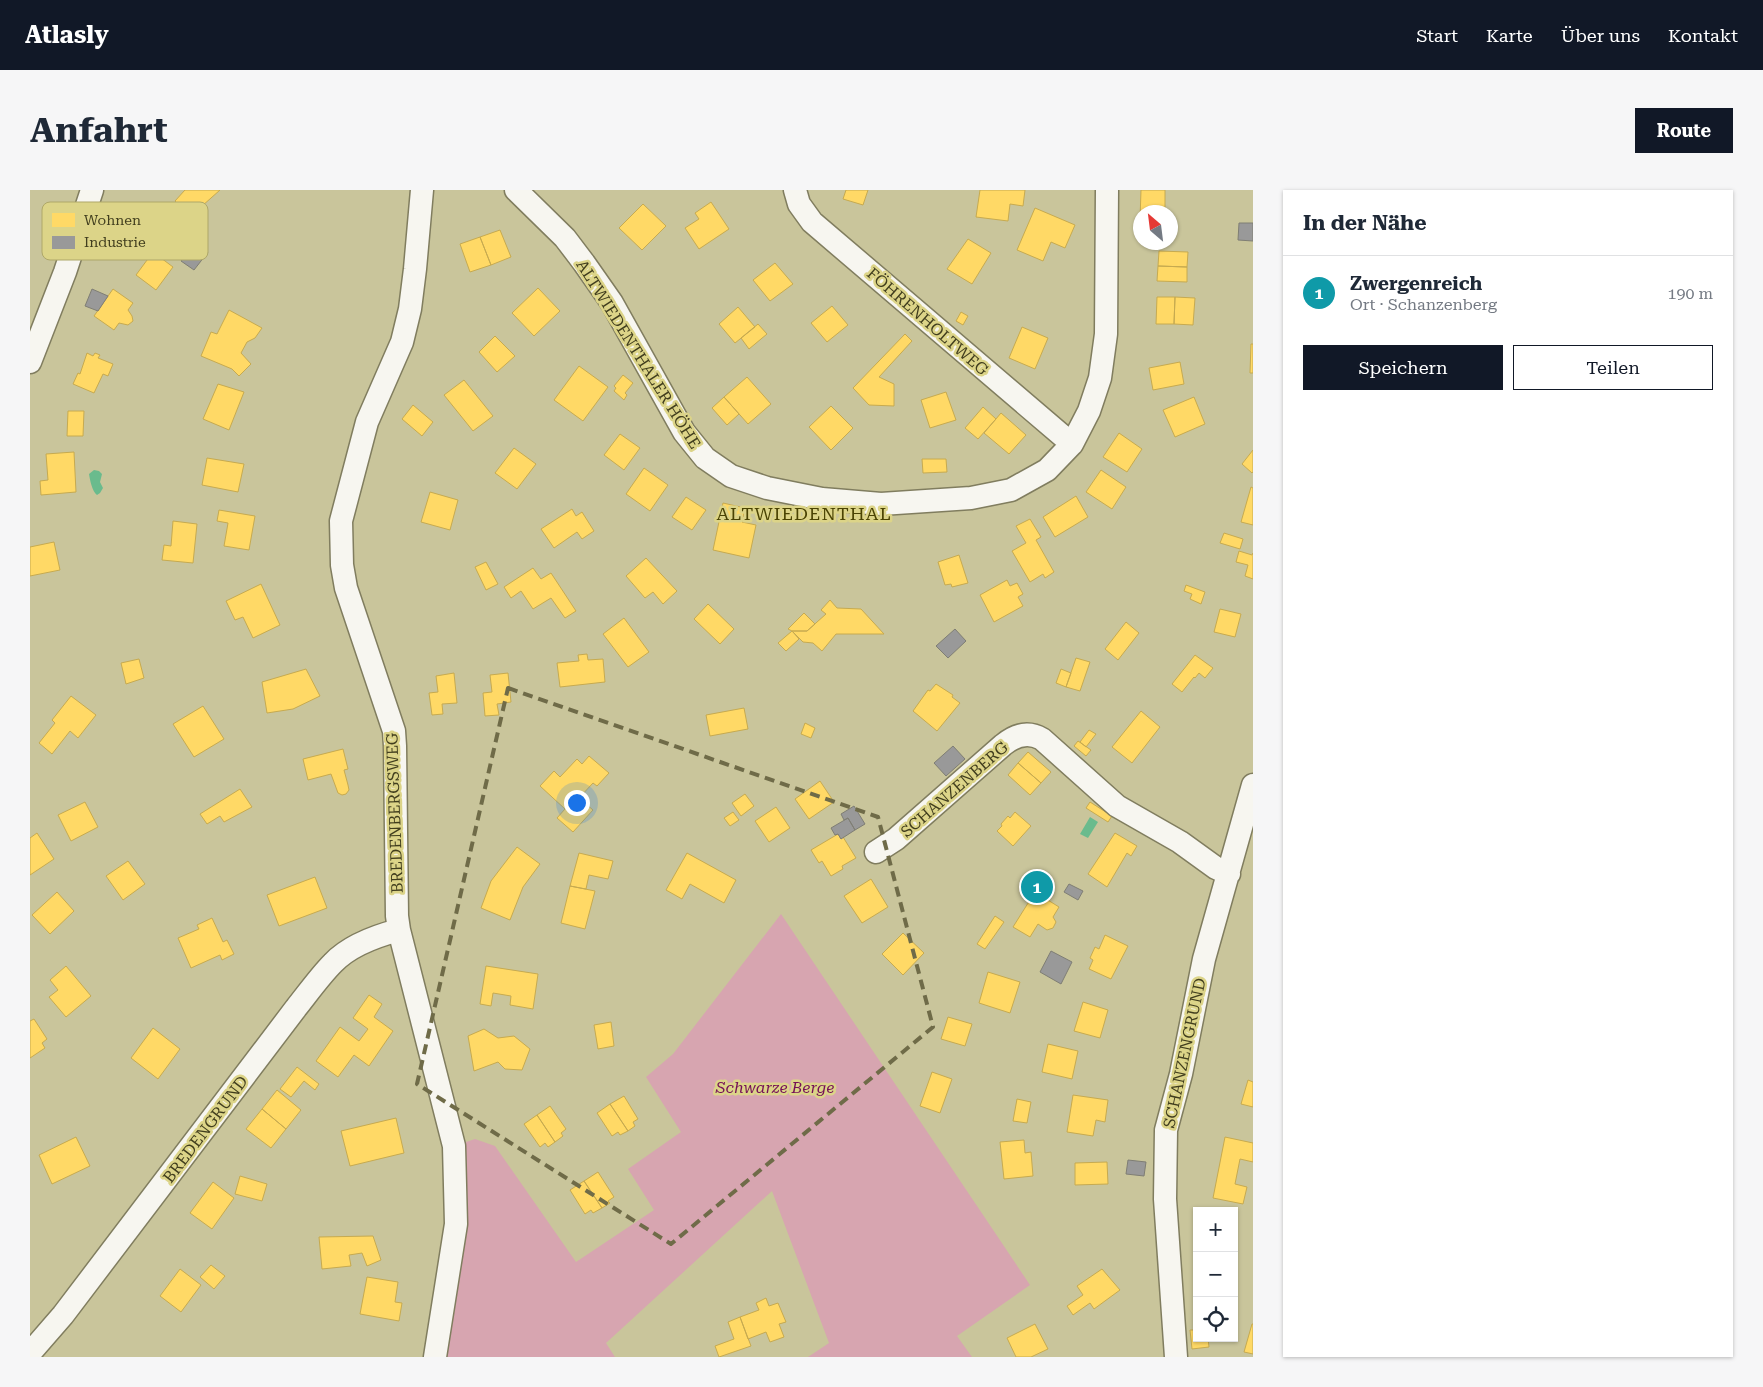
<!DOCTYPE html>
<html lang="de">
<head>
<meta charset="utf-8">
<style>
	body { margin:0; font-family:"Roboto Serif",serif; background:#f6f6f7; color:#1f2937 }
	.controls { position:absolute; right:15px; bottom:15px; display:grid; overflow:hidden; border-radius:0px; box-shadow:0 1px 4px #0004 }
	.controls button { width:45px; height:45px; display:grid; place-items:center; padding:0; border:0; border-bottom:1px solid #e0e1e3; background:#fff; color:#1f2937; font:25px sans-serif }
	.compass { position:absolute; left:1103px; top:15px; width:45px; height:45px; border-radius:50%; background:#fff; box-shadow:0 1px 4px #0004; rotate:332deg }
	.you { position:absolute; left:546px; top:612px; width:18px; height:18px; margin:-12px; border:4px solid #fff; border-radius:50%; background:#1a73e8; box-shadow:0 0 0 8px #1a73e833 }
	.badge { display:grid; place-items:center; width:32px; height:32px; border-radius:50%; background:#111827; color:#fff; font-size:16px; font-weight:700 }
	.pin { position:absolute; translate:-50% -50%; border:2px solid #fff; box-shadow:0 1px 5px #0006 }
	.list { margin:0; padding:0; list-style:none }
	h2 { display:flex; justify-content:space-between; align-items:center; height:65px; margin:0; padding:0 20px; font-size:21px }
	h2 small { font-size:16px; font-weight:400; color:#747a83 }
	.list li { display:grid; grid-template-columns:32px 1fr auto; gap:15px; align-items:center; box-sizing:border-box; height:75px; padding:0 20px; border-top:1px solid #e0e1e3 }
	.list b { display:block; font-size:19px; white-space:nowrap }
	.list p { margin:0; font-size:16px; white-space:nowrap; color:#747a83 }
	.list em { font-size:16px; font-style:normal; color:#747a83 }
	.actions { display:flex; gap:10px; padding:15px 20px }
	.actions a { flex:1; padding:11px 0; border:1px solid #111827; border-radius:0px; text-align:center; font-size:18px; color:#111827 }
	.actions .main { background:#111827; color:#fff }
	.icon { flex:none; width:28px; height:28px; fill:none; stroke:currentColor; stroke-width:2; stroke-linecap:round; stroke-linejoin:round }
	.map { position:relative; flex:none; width:1223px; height:1167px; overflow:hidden; border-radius:0px }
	header { display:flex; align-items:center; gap:30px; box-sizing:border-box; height:70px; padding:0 25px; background:#111827; color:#fff }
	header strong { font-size:24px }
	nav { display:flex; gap:28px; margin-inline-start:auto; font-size:18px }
	.intro { display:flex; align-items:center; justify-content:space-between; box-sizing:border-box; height:120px; padding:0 30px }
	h1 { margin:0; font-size:35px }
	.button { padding:12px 22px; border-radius:0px; background:#111827; color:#fff; font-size:18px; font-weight:700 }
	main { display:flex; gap:30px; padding:0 30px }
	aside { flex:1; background:#fff; border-radius:0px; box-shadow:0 1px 4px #0004 }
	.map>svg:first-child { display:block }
</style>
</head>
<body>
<header>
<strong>Atlasly</strong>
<nav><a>Start</a><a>Karte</a><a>Über uns</a><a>Kontakt</a></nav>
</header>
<div class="intro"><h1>Anfahrt</h1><a class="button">Route</a></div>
<main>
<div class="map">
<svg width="1223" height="1167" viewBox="0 0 1223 1167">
	<rect width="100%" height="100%" fill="#c9c59b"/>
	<path fill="#d7a5b0" d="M 751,724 L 1000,1095 L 927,1146 L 942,1167 L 778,1167 L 799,1153 L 742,1001 L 576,1153 L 585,1167 L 399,1167 L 426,1034 L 424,956 L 445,949 L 465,956 L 546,1072 L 624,1020 L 598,979 L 651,942 L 616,887 L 643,864 Z"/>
	<path fill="#6abb8d" d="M 64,280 L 69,281 L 72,284 L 70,292 L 73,298 L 70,303 L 67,305 C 62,301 60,290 59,284 Z
		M 1060,627 L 1068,632 L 1058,648 L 1050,644 Z"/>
	<path fill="#ffd966" stroke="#c6aa50" d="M 155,0 L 190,0 L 172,16 L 170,13 L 159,25 L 145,11 Z
		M 816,0 L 838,0 L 833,15 L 813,9 Z
		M 950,0 L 995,0 L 993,16 L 980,14 L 978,31 L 946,27 Z
		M 1111,0 L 1135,0 L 1135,22 L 1110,22 L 1110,30 Z
		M 681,12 L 699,39 L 669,59 L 655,38 L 669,29 L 665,23 Z
		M 613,14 L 636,36 L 612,60 L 589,38 Z
		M 1005,18 L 1045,35 L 1035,58 L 1021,52 L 1013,71 L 987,60 Z
		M 470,40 L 481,67 L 461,75 L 450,47 Z
		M 450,47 L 461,75 L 440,82 L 430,54 Z
		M 938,49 L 961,63 L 942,94 L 917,79 Z
		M 1129,61 L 1158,62 L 1157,77 L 1128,76 Z
		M 123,62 L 143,77 L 126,100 L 106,85 Z
		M 745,73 L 763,94 L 740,111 L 723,90 Z
		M 1128,76 L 1157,77 L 1157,92 L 1127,91 Z
		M 508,98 L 530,121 L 504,146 L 482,123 Z
		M 83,99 L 103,113 L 98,120 L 102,126 L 103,131 L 98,135 L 89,133 L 84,140 L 64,126 Z
		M 1127,107 L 1145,107 L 1144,134 L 1126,134 Z
		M 1145,107 L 1165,108 L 1163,135 L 1144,134 Z
		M 802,116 L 818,135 L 797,152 L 781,133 Z
		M 708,117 L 725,137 L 705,153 L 689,134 Z
		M 199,120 L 232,138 L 225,148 L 217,152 L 211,163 L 221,174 L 209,186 L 202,179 L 171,166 L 181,142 L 187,144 Z
		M 931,122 L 938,126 L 933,135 L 926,131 Z
		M 728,134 L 737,144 L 719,159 L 711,148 Z
		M 992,137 L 1018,148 L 1005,179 L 979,168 Z
		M 875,144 L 882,151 L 849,187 L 864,194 L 864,216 L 839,215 L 823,198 Z
		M 465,146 L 485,166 L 467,182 L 449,162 Z
		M 1221,154 L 1223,154 L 1223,183 L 1220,183 Z
		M 57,163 L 63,166 L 65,163 L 70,165 L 68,168 L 83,174 L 78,186 L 73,184 L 64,203 L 43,194 L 48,183 L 50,184 Z
		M 1150,172 L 1154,194 L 1123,200 L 1119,178 Z
		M 549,176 L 578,197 L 553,231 L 524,210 Z
		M 593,185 L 603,193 L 595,203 L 597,205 L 594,210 L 584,201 L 586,198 L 584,196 Z
		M 717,187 L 741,214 L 718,234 L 694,207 Z
		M 434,190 L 463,226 L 443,241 L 414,205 Z
		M 188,194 L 214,202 L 199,240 L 173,229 Z
		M 916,202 L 926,230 L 900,238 L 891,210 Z
		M 694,207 L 709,224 L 697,235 L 682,218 Z
		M 1164,207 L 1175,234 L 1145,247 L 1133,220 Z
		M 383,215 L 403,232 L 392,246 L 372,229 Z
		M 801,216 L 823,238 L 801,260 L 779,237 Z
		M 953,217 L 966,229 L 948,249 L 935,238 Z
		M 38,221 L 54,221 L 53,246 L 37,246 Z
		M 971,223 L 996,245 L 979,264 L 954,243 Z
		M 1089,243 L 1112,259 L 1097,282 L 1073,267 Z
		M 590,244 L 610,258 L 594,280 L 574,265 Z
		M 484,258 L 506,274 L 487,299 L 465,283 Z
		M 1223,260 L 1223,282 L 1222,283 L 1212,274 Z
		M 44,262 L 46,302 L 11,305 L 10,291 L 18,290 L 16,264 Z
		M 177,268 L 214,274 L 208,302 L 172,295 Z
		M 892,269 L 916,269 L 917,282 L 893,283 Z
		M 614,278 L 638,295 L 620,321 L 596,304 Z
		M 1071,280 L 1096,297 L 1082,319 L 1056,302 Z
		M 1221,297 L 1223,298 L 1223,335 L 1211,332 Z
		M 400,302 L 428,310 L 420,340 L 391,332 Z
		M 1046,306 L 1058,327 L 1025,347 L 1013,327 Z
		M 656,307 L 676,320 L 662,340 L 642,327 Z
		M 693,313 L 715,318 L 712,332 L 726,335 L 719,368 L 683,360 Z
		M 542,319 L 546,326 L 552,322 L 564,341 L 552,349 L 547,342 L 524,358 L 511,339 Z
		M 189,320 L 225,326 L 219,360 L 194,356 L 198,333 L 187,331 Z
		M 1000,329 L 1011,347 L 1006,350 L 1024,382 L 1015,388 L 1013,384 L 1000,392 L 982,361 L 996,353 L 986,336 Z
		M 143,331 L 167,334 L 163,373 L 132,370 L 134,355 L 141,356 Z
		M 1194,343 L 1213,349 L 1210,359 L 1190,353 Z
		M 24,352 L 30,380 L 0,386 L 0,357 Z
		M 1209,361 L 1222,365 L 1223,363 L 1223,389 L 1215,386 L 1218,375 L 1206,372 Z
		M 929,365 L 938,393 L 922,397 L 921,394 L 915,395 L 908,372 Z
		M 616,368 L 647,401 L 633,414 L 623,402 L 615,408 L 596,386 Z
		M 456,372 L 468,394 L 456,400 L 445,377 Z
		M 503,378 L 511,389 L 521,383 L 546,421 L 535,428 L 521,408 L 503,419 L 491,401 L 481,408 L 474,397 Z
		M 977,390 L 980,396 L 987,393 L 993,404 L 988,407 L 993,416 L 964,432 L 950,405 Z
		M 231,394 L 250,435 L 223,448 L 213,427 L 205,430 L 196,411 Z
		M 1156,395 L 1175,402 L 1171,414 L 1160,409 L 1162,404 L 1154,401 Z
		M 800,410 L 807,418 L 831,419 L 854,444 L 806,444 L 792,461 L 783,453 L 773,452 L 762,441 L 777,441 L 796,424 L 791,420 Z
		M 678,414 L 704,439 L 690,454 L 664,429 Z
		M 1190,419 L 1211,424 L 1205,447 L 1184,442 Z
		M 774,423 L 785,434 L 777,441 L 762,441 L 758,439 Z
		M 594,428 L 619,462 L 598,477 L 573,444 Z
		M 1096,432 L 1109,443 L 1088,470 L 1075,459 Z
		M 762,441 L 769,449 L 756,461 L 748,453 Z
		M 557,464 L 558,470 L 573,469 L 575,492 L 530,497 L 527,473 L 549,471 L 548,465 Z
		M 1165,465 L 1183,478 L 1175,488 L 1169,483 L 1165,488 L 1164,487 L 1152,502 L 1142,494 Z
		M 1046,468 L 1060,472 L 1050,501 L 1036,497 Z
		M 109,469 L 114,488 L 96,494 L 91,473 Z
		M 276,479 L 290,506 L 263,519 L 237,523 L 232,492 Z
		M 1031,479 L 1041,483 L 1036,497 L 1026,493 Z
		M 424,483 L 427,513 L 412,514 L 413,524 L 402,525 L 399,503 L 408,502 L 406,486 Z
		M 478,483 L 481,512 L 467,514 L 469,525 L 455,526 L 453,503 L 462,502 L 460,485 Z
		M 906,494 L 923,505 L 922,507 L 930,513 L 907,541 L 883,521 L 898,500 L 900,501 Z
		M 41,506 L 66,525 L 48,548 L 40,541 L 22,564 L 9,553 L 25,533 L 22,530 Z
		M 173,516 L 194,549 L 164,567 L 143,534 Z
		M 714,518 L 718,539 L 680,546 L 676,525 Z
		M 1111,521 L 1130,537 L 1102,573 L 1082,557 Z
		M 775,533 L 785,538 L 781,548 L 771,544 Z
		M 1059,540 L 1066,544 L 1056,557 L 1050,552 Z
		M 1048,551 L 1061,560 L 1056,566 L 1044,556 Z
		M 313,559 L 318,579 L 314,580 L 318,595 L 319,600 L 316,604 L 312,605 L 308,603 L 301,584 L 278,590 L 273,569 Z
		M 998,562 L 1021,582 L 1011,593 L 988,573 Z
		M 559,566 L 579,583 L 567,596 L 563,593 L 549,608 L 563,620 L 543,642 L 527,628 L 535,619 L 510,596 L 524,581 L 530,587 L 547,569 L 552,574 Z
		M 988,573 L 1011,593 L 1000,605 L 978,585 Z
		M 790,591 L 804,612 L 779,629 L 765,609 Z
		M 210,599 L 222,617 L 194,632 L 190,626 L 177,634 L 170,624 Z
		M 715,604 L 724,616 L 711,626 L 702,613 Z
		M 55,612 L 68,637 L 41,651 L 28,625 Z
		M 1060,612 L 1082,626 L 1078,632 L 1056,618 Z
		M 746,617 L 760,638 L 739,652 L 725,631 Z
		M 703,622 L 709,630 L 700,636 L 694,628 Z
		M 985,622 L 1001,636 L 983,656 L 967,641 L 972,636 L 971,634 L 978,626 L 980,628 Z
		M 7,643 L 24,669 L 0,685 L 0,648 Z
		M 1085,643 L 1107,656 L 1101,666 L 1097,663 L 1077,697 L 1058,684 Z
		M 808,644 L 811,649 L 813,647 L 826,668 L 812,676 L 813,679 L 801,686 L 792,671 L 789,673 L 781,660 Z
		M 487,657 L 510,674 L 493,697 L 480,730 L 451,718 L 461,691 Z
		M 549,663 L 583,671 L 578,689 L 559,685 L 556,699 L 540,696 Z
		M 657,663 L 706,690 L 694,713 L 660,694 L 652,709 L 636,700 Z
		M 98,671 L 115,694 L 93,710 L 76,686 Z
		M 1001,682 L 1023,695 L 1015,708 L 1005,702 L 1002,706 L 991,699 Z
		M 285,687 L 297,718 L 249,736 L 237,705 Z
		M 841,689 L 858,717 L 832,733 L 814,706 Z
		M 540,696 L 565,701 L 555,739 L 531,733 Z
		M 27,702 L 44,721 L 20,744 L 2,725 Z
		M 1005,702 L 1029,717 L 1023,727 L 1026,732 L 1023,738 L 1017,740 L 1008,734 L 1000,747 L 983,737 Z
		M 965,726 L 974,732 L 955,759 L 947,754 Z
		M 182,728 L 193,752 L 197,750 L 204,764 L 192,770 L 190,765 L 161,778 L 148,748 L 169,739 L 167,735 Z
		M 873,743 L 894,763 L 873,785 L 852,764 Z
		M 1075,745 L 1098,756 L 1081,789 L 1059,779 L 1063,770 L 1060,768 L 1065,757 L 1069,759 Z
		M 36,776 L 61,806 L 36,827 L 19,807 L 28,800 L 20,790 Z
		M 456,776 L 508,784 L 503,819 L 480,815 L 481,806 L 463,803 L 461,816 L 450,814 Z
		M 958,782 L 990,792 L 980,823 L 949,813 Z
		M 339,805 L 352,814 L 344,827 L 363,841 L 339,876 L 324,865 L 308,887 L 286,871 L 310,837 L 329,851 L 338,839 L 323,828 Z
		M 1053,812 L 1078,820 L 1070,848 L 1044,841 Z
		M 918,827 L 942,834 L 935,856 L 911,849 Z
		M 4,829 L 17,849 L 12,853 L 15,858 L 0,868 L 0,831 Z
		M 581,832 L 584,856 L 568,859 L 564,835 Z
		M 123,838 L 150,859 L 128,889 L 101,868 Z
		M 454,839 L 468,848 L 484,846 L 500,859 L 492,880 L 475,879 L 468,872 L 444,881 L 438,846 Z
		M 1018,854 L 1048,861 L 1042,889 L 1012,882 Z
		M 267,877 L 289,894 L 285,900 L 274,891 L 261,907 L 250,899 Z
		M 902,882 L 922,889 L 910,923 L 890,916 Z
		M 1218,890 L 1223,892 L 1223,917 L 1211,914 Z
		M 247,900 L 271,920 L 256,939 L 232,919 Z
		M 1043,905 L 1078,910 L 1075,932 L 1066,930 L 1063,946 L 1037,942 Z
		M 594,906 L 608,929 L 603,932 L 605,936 L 598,941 L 580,914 Z
		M 987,909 L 1001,912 L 997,933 L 983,931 Z
		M 580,914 L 598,941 L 590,945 L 588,942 L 582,946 L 567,923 Z
		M 520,916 L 536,939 L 531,943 L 533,946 L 525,952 L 507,925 Z
		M 232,919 L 256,939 L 241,958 L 216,939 Z
		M 507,925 L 525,952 L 518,957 L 515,953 L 510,957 L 494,934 Z
		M 366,928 L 374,963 L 320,976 L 311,941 Z
		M 46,947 L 60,976 L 22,994 L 9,965 Z
		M 1195,947 L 1223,953 L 1223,972 L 1210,969 L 1205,994 L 1217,997 L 1213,1014 L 1183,1008 Z
		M 994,950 L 995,963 L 1001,962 L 1003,986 L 974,989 L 970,952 Z
		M 1077,972 L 1078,994 L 1045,995 L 1045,973 Z
		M 568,982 L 584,1007 L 578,1011 L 580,1013 L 572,1018 L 554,991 Z
		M 210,986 L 237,994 L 232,1011 L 205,1004 Z
		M 554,991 L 572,1018 L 563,1023 L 561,1020 L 555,1024 L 540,1000 Z
		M 183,992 L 204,1008 L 182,1039 L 160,1023 Z
		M 343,1046 L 351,1070 L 337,1076 L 332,1063 L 319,1065 L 321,1076 L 292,1079 L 289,1047 Z
		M 181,1075 L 195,1086 L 184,1099 L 170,1087 Z
		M 150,1079 L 171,1095 L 151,1122 L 130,1106 Z
		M 1072,1079 L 1090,1100 L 1064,1119 L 1060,1113 L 1043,1125 L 1037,1116 L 1053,1105 L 1047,1096 Z
		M 337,1087 L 368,1092 L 365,1112 L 372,1113 L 369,1131 L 330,1124 Z
		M 736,1108 L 739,1116 L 748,1113 L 756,1132 L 749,1134 L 754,1147 L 740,1152 L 736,1142 L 718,1149 L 710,1127 L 729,1120 L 726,1113 Z
		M 710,1127 L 721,1156 L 689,1167 L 685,1156 L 704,1149 L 698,1132 Z
		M 1005,1134 L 1018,1159 L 1001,1167 L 986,1167 L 977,1148 Z
		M 1222,1134 L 1223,1134 L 1223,1164 L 1214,1162 Z
		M 1160,1140 L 1167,1140 L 1167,1148 L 1178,1148 L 1179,1157 L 1162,1159 Z"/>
	<path fill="#999" stroke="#7f7e74" d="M 1209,33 L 1223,33 L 1223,51 L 1208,50 Z
		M 165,52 L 178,62 L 164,80 L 151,71 Z
		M 62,99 L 78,106 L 68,121 L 55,116 Z
		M 925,439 L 936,451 L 918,468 L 906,456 Z
		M 923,556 L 935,569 L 916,586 L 904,573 Z
		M 824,616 L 835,634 L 825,640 L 818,628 L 814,630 L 811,624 Z
		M 818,628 L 825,640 L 811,649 L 808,644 L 805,645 L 801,638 Z
		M 1039,694 L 1053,701 L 1048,710 L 1034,702 Z
		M 1021,761 L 1042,772 L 1031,794 L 1010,782 Z
		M 1098,970 L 1116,972 L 1114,986 L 1096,984 Z"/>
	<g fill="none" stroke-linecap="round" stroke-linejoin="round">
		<defs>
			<path id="minor" d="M 392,0 L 385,79 L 380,119 L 372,152 L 337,232 L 311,331 L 312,375 L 316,398 L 364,541 L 365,556 L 367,726 L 369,740 L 424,956 L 426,1034 L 405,1167
				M 486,0 L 535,48 L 554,73 L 582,113 L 654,242 L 675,268 L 701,286 L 737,298 L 792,309 L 851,314 L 941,308 L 981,300 L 1017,280 L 1042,254 L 1059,221 L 1070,188 L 1076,144 L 1077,0
				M 765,0 L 769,14 L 782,32 L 1042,254
				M 0,172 L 35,82 L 62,0
				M 846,662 L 866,649 L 973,555 C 985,545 998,541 1012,549 L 1087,616 L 1150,652 L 1186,678 L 1199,684
				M 0,1163 L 33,1125 L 266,818 C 278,803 290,786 303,773 C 320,755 346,746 369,740
				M 1146,1167 L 1135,1009 L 1136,940 L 1151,884 L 1174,769 L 1223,595"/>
		</defs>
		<use href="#minor" stroke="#807d5f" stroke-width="25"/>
		<use href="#minor" stroke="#f7f6f0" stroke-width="22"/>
	</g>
	<path fill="none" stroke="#6f6b48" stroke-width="4" stroke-dasharray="10 6" stroke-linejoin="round" d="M 478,498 L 848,627 L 903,837 L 641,1054 L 387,894 Z"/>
	<g text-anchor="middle" stroke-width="5" stroke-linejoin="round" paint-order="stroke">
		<g font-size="16" fill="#413e1e" stroke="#dcd488">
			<text transform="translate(898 131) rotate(41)" y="6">FÖHRENHOLTWEG</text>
			<text transform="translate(609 164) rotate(58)" y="6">ALTWIEDENTHALER HÖHE</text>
			<text transform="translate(924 599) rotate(-41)" y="6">SCHANZENBERG</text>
			<text transform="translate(364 623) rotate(-92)" y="6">BREDENBERGSWEG</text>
			<text transform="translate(1154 863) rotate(-78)" y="6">SCHANZENGRUND</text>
			<text transform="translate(175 939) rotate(-53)" y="6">BREDENGRUND</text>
		</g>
		<g font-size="16" font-style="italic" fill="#751058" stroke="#dcd488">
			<text x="745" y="903">Schwarze Berge</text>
		</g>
		<g font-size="18" letter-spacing="1" fill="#4a4303" stroke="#dcd488">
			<text x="774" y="330">ALTWIEDENTHAL</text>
		</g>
	</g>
	<rect x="12" y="12" width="166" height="58" rx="8" fill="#dcd488" stroke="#aea768" stroke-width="1"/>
	<rect x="22" y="23" width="23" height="14" fill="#ffd966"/>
	<rect x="22" y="46" width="23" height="13" fill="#999"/>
	<g font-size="14" fill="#413e1e">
		<text x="54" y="35">Wohnen</text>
		<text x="54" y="57">Industrie</text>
	</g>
</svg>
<div class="controls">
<button>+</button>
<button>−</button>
<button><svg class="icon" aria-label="locate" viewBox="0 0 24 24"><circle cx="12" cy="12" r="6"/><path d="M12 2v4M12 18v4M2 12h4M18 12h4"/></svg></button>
</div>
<svg class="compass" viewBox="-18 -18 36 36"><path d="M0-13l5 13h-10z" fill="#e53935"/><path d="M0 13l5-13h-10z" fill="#747a83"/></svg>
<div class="you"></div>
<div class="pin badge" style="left:1007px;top:697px;background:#0f9aa8">1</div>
</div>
<aside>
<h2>In der Nähe<small></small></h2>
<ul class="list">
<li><span class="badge" style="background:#0f9aa8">1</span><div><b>Zwergenreich</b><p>Ort · Schanzenberg</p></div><em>190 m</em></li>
</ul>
<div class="actions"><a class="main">Speichern</a><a>Teilen</a></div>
</aside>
</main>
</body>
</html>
